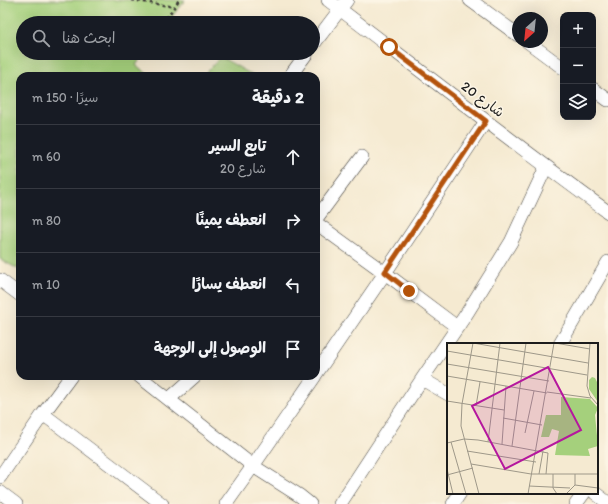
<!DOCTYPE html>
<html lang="ar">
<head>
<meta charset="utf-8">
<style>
	body { margin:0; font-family:Itim,"Playpen Sans Arabic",sans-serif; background:#20242c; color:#f1f3f6; direction:rtl }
	.controls { position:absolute; right:12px; top:12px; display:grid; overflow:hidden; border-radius:8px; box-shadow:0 4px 16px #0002 }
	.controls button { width:36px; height:36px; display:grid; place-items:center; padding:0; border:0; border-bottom:1px solid #363941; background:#171b24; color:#f1f3f6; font:20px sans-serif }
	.compass { position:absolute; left:512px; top:12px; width:36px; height:36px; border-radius:50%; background:#171b24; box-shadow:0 4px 16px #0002; rotate:207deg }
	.stop { position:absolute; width:12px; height:12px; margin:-9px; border:3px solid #b45309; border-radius:50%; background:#fff }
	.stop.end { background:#b45309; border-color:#fff; box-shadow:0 1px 4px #0008 }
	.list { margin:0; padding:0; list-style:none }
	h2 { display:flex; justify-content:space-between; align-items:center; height:52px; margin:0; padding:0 16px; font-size:17px }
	h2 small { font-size:13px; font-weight:400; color:#9ea1a6 }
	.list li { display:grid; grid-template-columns:26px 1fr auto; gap:12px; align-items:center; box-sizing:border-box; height:64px; padding:0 16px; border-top:1px solid #363941 }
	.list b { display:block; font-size:15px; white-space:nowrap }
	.list p { margin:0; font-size:13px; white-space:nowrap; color:#9ea1a6 }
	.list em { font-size:13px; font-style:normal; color:#9ea1a6 }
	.icon { flex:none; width:22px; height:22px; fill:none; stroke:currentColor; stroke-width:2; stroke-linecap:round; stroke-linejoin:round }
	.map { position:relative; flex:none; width:608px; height:504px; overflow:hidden; direction:ltr }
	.search { position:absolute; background:#171b24; box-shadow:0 4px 16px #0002; left:16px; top:16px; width:304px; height:44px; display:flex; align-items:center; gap:10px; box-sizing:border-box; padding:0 14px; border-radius:22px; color:#9ea1a6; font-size:15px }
	.panel { position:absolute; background:#171b24; box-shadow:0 4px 16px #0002; left:16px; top:72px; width:304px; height:308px; border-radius:12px; direction:rtl }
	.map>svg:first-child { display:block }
</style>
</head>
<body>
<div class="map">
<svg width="608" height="504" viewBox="0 0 608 504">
	<rect width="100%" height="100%" fill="#fcf5e5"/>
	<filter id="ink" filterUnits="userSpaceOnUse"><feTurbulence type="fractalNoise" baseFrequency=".025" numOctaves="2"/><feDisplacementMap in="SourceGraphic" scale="8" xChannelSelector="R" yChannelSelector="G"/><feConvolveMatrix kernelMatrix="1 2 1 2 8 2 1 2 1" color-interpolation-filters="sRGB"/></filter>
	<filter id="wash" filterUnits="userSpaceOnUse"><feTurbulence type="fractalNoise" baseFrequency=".012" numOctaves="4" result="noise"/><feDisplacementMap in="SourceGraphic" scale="16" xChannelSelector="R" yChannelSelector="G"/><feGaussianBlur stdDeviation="0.9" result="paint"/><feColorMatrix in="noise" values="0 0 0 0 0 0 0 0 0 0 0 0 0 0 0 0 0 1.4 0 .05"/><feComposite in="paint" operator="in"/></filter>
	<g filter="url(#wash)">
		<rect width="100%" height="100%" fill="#f5ead1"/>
		<path fill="#a5d07c" stroke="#60764c" d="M 0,0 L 185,0 L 167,23 L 23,23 L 23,53 L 145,53 L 136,65 L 150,76 L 20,76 L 20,265 L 18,269 L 0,259 Z
			M 221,57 L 254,76 L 202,76 Z"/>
	</g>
	<g filter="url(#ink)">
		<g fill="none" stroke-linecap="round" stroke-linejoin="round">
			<defs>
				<path id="minor" d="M 328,0 C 421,71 513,143 608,212
					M 470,0 L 518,35
					M 528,42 L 563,68
					M 313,45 L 347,0
					M 290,76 L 307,53
					M 593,89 L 608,100
					M 316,219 L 362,157
					M 316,223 L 385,273 L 457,327
					M 0,280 L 20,295
					M 560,344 L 608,262
					M 316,374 L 385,273 L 486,121
					M 139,376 L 253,466 L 300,496 L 310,504
					M 422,379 L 448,394
					M 169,399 L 195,376
					M 43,414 L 162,504
					M 0,477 L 43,414 L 71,376
					M 0,492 L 16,504
					M 595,493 L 608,503
					M 226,504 L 253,466 L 315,376
					M 340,504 L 422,379 L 467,313 L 511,242 L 546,167
					M 453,504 L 460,493
					M 576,504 L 584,493"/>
			</defs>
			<use href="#minor" stroke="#3d3b37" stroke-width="14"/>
			<path stroke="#3d3b37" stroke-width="2.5" stroke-dasharray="3 3" stroke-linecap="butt" d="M 132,0 L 175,7
				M 163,23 L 179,0"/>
			<use href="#minor" stroke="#fff" stroke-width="13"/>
		</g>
	</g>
	<g fill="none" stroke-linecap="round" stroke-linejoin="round" filter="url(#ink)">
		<path stroke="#b45309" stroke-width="5" d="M 389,47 L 486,121 L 385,272 L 409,291"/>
	</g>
	<g text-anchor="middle" stroke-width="3" stroke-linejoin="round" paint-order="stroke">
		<g font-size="14" fill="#1c1c1c" stroke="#fcf5e5">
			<text transform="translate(483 99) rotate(37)" y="5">شارع 20</text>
		</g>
	</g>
	<g transform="translate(447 343)">
		<rect width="151" height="151" fill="#f5ead1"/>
		<path d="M 145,34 L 148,35 L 151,41 L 151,59 L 142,46 L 142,37 ZM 114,54 L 143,56 L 151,65 L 148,72 L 151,103 L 141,106 L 143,113 L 108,112 L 112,88 L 105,86 L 102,94 L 94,94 L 99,72 L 114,72 Z" fill="#a5d07c"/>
		<path fill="none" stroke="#9e9889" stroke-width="1" d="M 26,0 L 15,61 L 14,83 L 32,151M 26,0 L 141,20M 108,0 L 143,6M 143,0 L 140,43 L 143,53 L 151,62M 0,8 L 140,32M 151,13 L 151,30M 0,21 L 102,38M 0,33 L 100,50M 100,49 L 144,55M 0,58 L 57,67M 29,63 L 33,39M 56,75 L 95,82M 78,90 L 87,48M 4,99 L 19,151M 41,99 L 53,0M 0,100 L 17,96 L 31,97 L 101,110 L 99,131M 55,101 L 59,43M 65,103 L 79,0M 20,108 L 89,119M 24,121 L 84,131 L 151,131M 0,126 L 6,151M 92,131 L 96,108M 106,131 L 106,145 L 110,151M 0,132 L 26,125M 128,142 L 151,145M 82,143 L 123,145M 81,151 L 107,0M 119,151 L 128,142 L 128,131"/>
		<path fill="#b5179e" fill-opacity="0.15" stroke="#b5179e" stroke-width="2" d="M 101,24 L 134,87 L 58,126 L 25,63 Z"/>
		<rect width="151" height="151" fill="none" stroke="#1c1c1c" stroke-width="2"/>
	</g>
</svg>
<div class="controls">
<button>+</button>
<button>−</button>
<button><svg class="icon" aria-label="layers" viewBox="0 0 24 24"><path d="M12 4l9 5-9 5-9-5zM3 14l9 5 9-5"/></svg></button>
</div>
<svg class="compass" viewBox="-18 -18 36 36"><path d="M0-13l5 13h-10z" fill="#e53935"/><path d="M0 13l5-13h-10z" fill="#9ea1a6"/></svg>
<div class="stop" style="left:389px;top:47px"></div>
<div class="stop end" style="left:409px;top:291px"></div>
<div class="search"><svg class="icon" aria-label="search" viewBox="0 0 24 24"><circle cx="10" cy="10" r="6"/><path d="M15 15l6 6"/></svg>ابحث هنا</div>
<section class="panel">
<h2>2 دقيقة<small>سيرًا · 150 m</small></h2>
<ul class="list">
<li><svg class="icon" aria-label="ahead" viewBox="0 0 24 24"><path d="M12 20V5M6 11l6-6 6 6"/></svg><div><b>تابع السير</b><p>شارع 20</p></div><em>60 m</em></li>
<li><svg class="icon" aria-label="right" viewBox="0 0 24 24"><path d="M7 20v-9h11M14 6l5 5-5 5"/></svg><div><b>انعطف يمينًا</b></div><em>80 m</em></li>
<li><svg class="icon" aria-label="left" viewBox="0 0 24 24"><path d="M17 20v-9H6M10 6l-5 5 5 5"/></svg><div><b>انعطف يسارًا</b></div><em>10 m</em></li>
<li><svg class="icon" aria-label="arrive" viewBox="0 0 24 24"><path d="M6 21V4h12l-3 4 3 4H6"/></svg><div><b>الوصول إلى الوجهة</b></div></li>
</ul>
</section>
</div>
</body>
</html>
